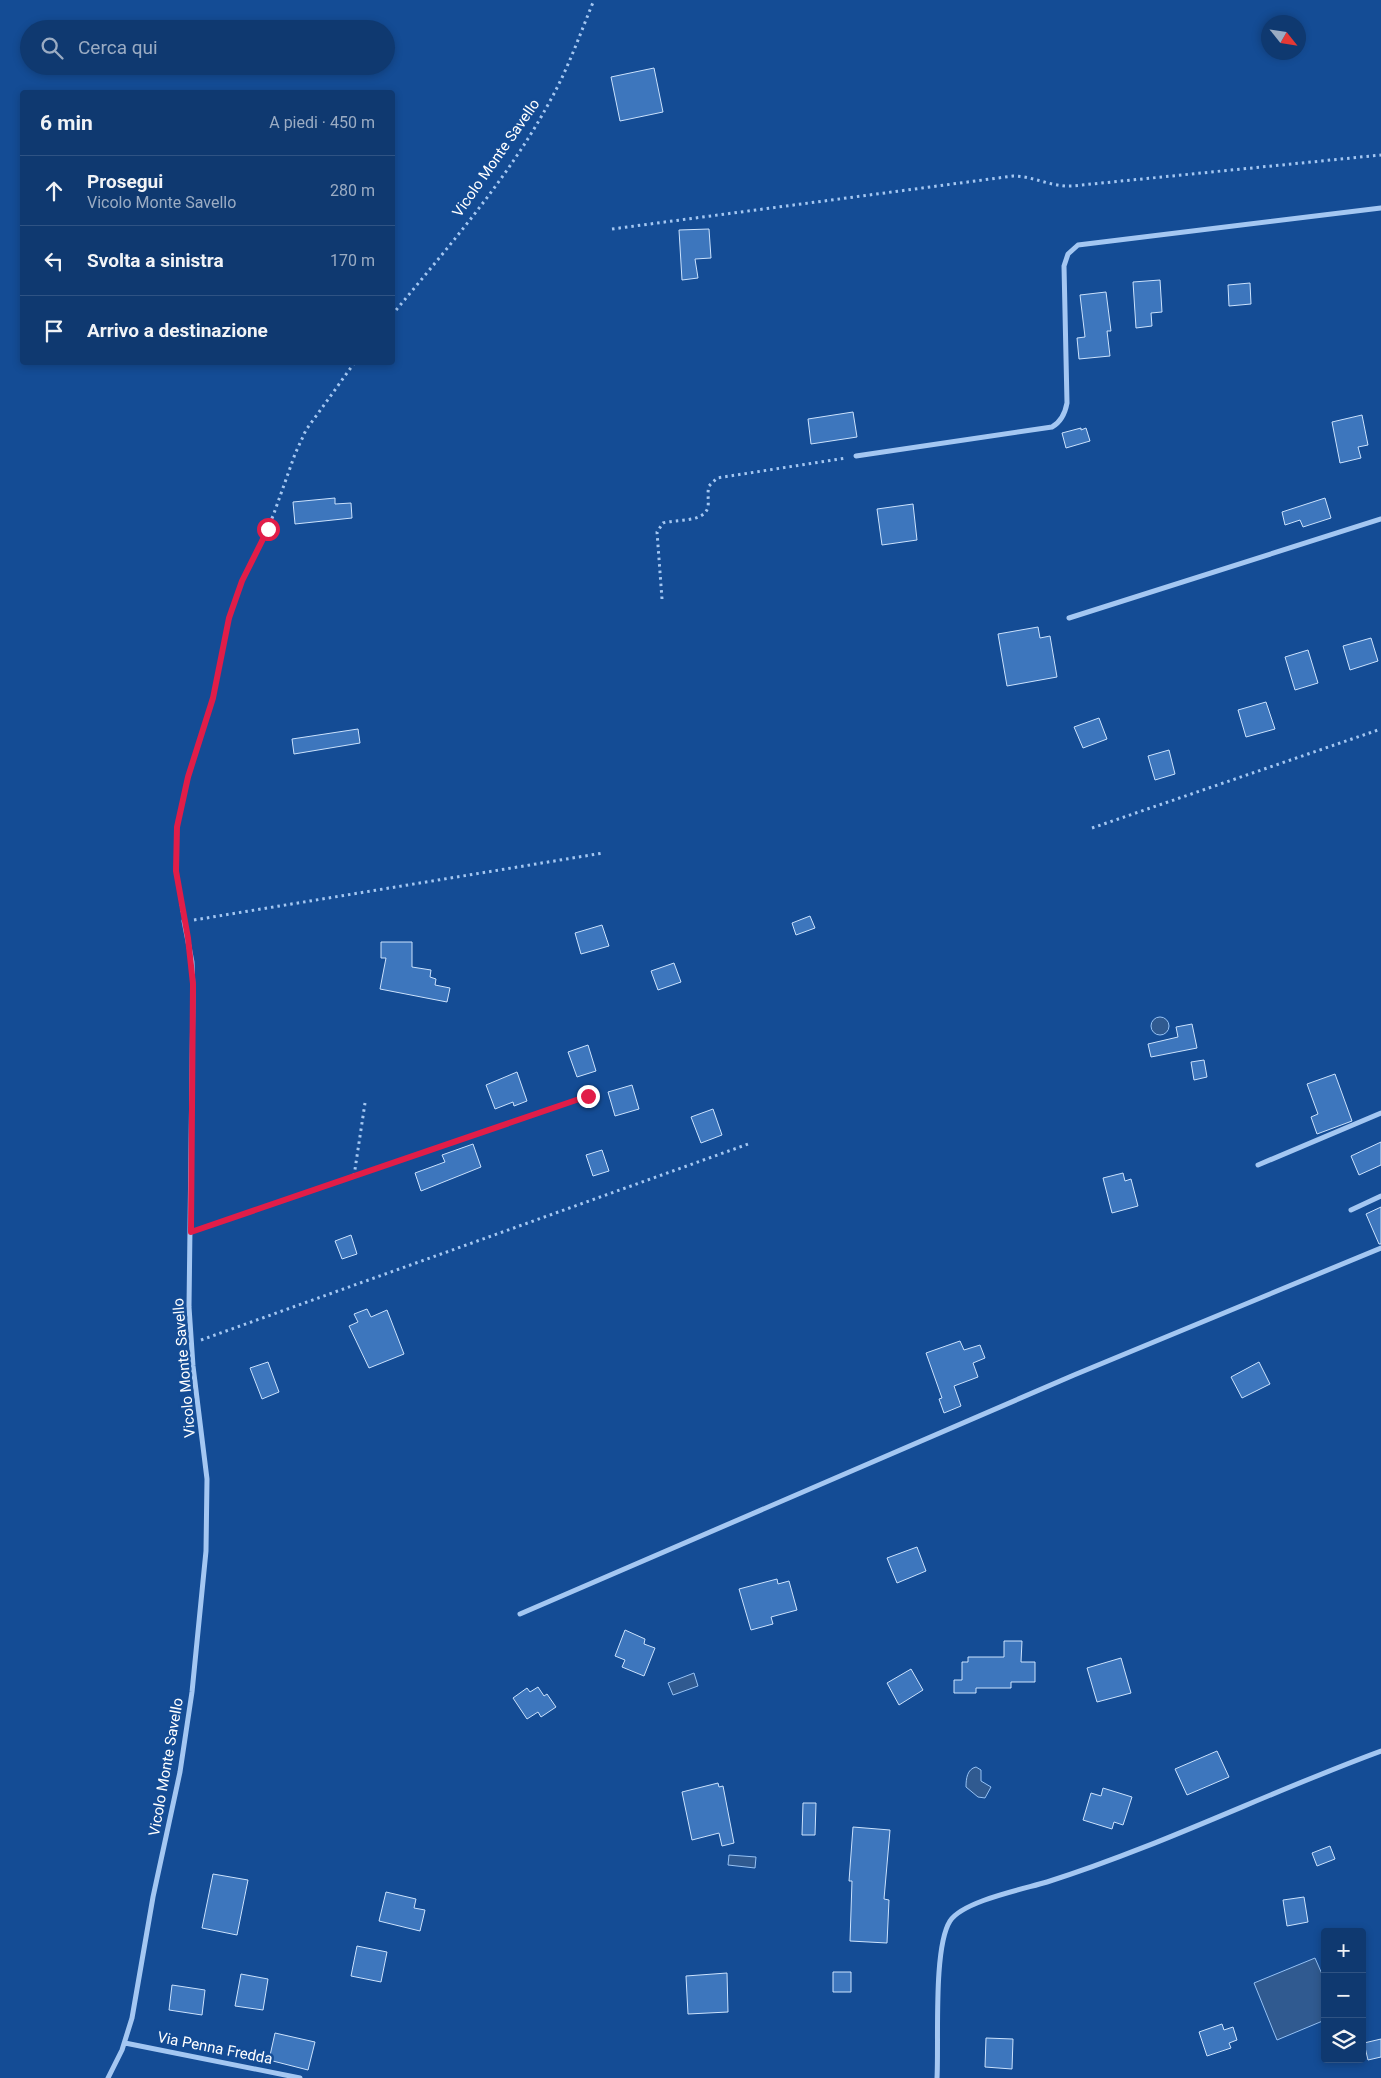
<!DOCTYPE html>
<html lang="it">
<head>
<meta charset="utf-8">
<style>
	body { margin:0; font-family:Roboto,sans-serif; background:#1d4478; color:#f1f3f6 }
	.controls { position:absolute; right:15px; bottom:15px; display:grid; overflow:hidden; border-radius:5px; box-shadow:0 2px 8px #0003 }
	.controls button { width:45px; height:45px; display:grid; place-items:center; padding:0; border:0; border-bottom:1px solid #2f5383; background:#0f3970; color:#f1f3f6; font:25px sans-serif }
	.compass { position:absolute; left:1261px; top:15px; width:45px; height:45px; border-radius:50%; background:#0f3970; box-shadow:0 2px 8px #0003; rotate:120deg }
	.stop { position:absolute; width:15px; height:15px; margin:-11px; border:4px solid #e11d48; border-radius:50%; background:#fff }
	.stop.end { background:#e11d48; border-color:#fff; box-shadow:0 1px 5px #0008 }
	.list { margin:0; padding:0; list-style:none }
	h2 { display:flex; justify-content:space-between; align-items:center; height:65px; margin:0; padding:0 20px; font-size:21px }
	h2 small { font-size:16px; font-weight:400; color:#9bacc3 }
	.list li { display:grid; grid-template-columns:32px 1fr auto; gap:15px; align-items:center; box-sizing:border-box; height:70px; padding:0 20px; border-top:1px solid #2f5383 }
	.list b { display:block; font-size:19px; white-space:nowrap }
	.list p { margin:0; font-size:16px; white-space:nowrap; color:#9bacc3 }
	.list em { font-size:16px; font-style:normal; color:#9bacc3 }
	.icon { flex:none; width:28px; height:28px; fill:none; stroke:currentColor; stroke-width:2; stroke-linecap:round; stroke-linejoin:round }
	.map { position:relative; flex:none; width:1381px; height:2078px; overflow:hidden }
	.search { position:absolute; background:#0f3970; box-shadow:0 2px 8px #0003; left:20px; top:20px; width:375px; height:55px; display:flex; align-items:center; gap:12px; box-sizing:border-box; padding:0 18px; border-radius:28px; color:#9bacc3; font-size:19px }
	.panel { position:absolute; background:#0f3970; box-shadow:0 2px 8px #0003; left:20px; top:90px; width:375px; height:275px; border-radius:5px }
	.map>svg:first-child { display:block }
</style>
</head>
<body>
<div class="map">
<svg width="1381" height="2078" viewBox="0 0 1381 2078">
	<rect width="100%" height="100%" fill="#144c95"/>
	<path fill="#305a90" stroke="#96c2f5" d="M1151 1026a9 9 0 1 1 18 0a9 9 0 1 1-18 0Z
		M 694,1673 L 698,1686 L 673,1695 L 668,1683 Z
		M 976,1767 L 981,1770 L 981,1781 L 991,1787 L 985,1798 L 978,1797 L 966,1787 C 966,1779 967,1769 976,1767 Z
		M 729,1855 L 756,1857 L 755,1868 L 728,1865 Z
		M 1315,1958 L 1325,1981 L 1325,2020 L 1277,2040 L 1254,1983 Z"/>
	<path fill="#3d76bd" stroke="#cbe2fd" d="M 654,68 L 663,112 L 620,121 L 611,77 Z
		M 709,229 L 711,258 L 695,259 L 698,278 L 682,280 L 679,230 Z
		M 1160,280 L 1162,312 L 1151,313 L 1152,326 L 1136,328 L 1133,282 Z
		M 1250,283 L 1251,304 L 1229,306 L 1228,285 Z
		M 1106,292 L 1111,331 L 1107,331 L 1110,356 L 1079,359 L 1077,338 L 1085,337 L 1080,295 Z
		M 853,412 L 857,437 L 811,444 L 808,419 Z
		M 1362,415 L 1368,445 L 1358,447 L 1361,458 L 1340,463 L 1332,422 Z
		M 1081,428 L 1081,430 L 1086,428 L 1090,441 L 1066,448 L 1062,433 Z
		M 335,498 L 335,504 L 351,503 L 352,518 L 295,524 L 293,502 Z
		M 1325,498 L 1331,518 L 1303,527 L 1300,520 L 1285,525 L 1282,512 Z
		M 913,504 L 917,540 L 882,545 L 877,509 Z
		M 1038,627 L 1040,638 L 1050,636 L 1057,677 L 1007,686 L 998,634 Z
		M 1371,638 L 1378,661 L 1350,670 L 1343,646 Z
		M 1308,650 L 1318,683 L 1295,690 L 1285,657 Z
		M 1266,702 L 1275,729 L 1246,737 L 1238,710 Z
		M 1099,718 L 1107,739 L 1083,748 L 1074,727 Z
		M 358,729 L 360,743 L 294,754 L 292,739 Z
		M 1169,750 L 1175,774 L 1155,780 L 1148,756 Z
		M 810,916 L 815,928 L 796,935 L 792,923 Z
		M 602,925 L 609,946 L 581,954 L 575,933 Z
		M 381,942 L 412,942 L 412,967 L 431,970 L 430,977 L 436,979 L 435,985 L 450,988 L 447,1002 L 380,989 L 386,958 L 381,958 Z
		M 674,963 L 681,982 L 658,990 L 651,971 Z
		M 1192,1024 L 1197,1048 L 1151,1057 L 1148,1044 L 1178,1037 L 1176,1027 Z
		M 588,1045 L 596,1071 L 577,1077 L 568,1052 Z
		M 1204,1060 L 1207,1077 L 1194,1080 L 1191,1062 Z
		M 517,1072 L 527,1101 L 514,1106 L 513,1102 L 495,1109 L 486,1085 Z
		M 1335,1074 L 1352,1121 L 1317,1134 L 1311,1117 L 1318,1114 L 1307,1084 Z
		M 632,1085 L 639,1109 L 615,1116 L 608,1092 Z
		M 713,1109 L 722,1135 L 701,1143 L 691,1117 Z
		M 1381,1142 L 1381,1165 L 1359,1175 L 1351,1156 Z
		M 473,1144 L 481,1167 L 421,1191 L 415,1173 L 445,1162 L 442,1155 Z
		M 602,1150 L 609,1171 L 593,1176 L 586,1155 Z
		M 1123,1173 L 1125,1181 L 1131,1179 L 1138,1206 L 1112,1213 L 1103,1178 Z
		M 1381,1207 L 1381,1244 L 1379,1244 L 1366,1214 Z
		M 351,1235 L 357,1254 L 342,1259 L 335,1241 Z
		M 367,1309 L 371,1317 L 387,1310 L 404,1354 L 369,1368 L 349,1326 L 358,1322 L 354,1314 Z
		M 960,1341 L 964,1350 L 980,1345 L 985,1358 L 973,1363 L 978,1377 L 954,1386 L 961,1406 L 944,1413 L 939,1399 L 942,1398 L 926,1353 Z
		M 268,1362 L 279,1392 L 262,1399 L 250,1368 Z
		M 1259,1362 L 1270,1384 L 1242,1398 L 1231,1377 Z
		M 917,1547 L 926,1571 L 897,1583 L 887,1558 Z
		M 777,1579 L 778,1584 L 789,1581 L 797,1610 L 771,1617 L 773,1624 L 751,1630 L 739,1589 Z
		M 625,1630 L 645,1639 L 644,1644 L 655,1648 L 644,1676 L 622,1667 L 625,1660 L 615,1656 Z
		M 1004,1641 L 1022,1641 L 1021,1662 L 1035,1662 L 1035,1682 L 1011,1682 L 1011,1688 L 976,1688 L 976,1693 L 954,1693 L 954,1680 L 962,1680 L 962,1662 L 968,1662 L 968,1657 L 1004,1657 Z
		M 1121,1658 L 1131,1693 L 1097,1702 L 1087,1668 Z
		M 911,1669 L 923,1690 L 899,1705 L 887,1683 Z
		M 538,1687 L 544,1696 L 547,1694 L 556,1707 L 541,1717 L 538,1712 L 527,1719 L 513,1698 L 527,1688 L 530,1692 Z
		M 1217,1751 L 1229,1777 L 1187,1795 L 1175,1769 Z
		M 718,1783 L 719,1787 L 723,1786 L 734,1843 L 722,1846 L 719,1833 L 692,1840 L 682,1792 Z
		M 1103,1788 L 1132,1797 L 1123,1825 L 1114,1822 L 1112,1829 L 1083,1820 L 1091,1793 L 1101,1796 Z
		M 803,1803 L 816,1803 L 815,1835 L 802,1835 Z
		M 853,1827 L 890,1830 L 884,1899 L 889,1900 L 887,1943 L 850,1941 L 852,1881 L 849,1881 Z
		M 1330,1846 L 1335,1859 L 1317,1866 L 1312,1853 Z
		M 213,1874 L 248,1880 L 237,1935 L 202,1928 Z
		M 386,1892 L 416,1899 L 414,1908 L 425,1910 L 420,1931 L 379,1921 Z
		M 1304,1897 L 1308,1922 L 1287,1926 L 1283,1900 Z
		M 357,1946 L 387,1952 L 381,1982 L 351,1976 Z
		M 833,1972 L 851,1972 L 851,1992 L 833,1992 Z
		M 727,1973 L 728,2012 L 688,2014 L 686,1976 Z
		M 241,1974 L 268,1979 L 263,2010 L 235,2006 Z
		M 172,1985 L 205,1990 L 202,2015 L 169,2010 Z
		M 1222,2024 L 1224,2030 L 1233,2027 L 1237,2040 L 1229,2043 L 1231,2048 L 1207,2056 L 1199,2032 Z
		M 275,2033 L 315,2042 L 308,2070 L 269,2060 Z
		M 986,2038 L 1013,2039 L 1012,2069 L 985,2067 Z
		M 1381,2039 L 1381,2057 L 1368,2060 L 1364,2043 Z"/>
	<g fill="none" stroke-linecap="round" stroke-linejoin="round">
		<path stroke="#a4c7f2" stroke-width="3" stroke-dasharray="2.5 4" stroke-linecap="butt" d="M 612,229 L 1013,176 C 1033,176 1051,187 1072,186 L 1381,155
			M 392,315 C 448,247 508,179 550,101 C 568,69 580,34 594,0
			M 662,599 L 657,532 L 663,523 C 676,519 704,523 708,507 C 709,500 707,493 709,486 L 717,478 L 846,458
			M 1092,828 L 1381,729
			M 182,912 L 176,871 L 177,827 L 188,777 L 213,698 L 232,608 L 242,581 L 273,516 L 295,454 L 306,430 L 355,362
			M 194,920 L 603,853
			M 354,1176 L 365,1103
			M 199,1229 L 588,1096
			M 201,1340 L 751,1143"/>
		<path stroke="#a4c7f2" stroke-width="5" d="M 856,456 L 1052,427 C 1061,422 1065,414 1067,403 L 1064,266 L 1068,254 L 1078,245 L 1381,208
			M 1069,618 L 1381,519
			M 1258,1165 L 1381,1113
			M 1351,1210 L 1381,1196
			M 520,1614 L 1074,1375 L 1381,1248
			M 125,2043 L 300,2078
			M 108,2078 L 122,2050 L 132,2018 L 153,1897 L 180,1772 L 192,1692 L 206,1551 L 207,1479 L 193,1366 L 189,1307 L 193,992 L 192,962 L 184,921
			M 937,2078 C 939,2042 933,1948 950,1921 C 963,1901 1024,1889 1047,1882 C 1161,1846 1269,1792 1381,1751"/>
	</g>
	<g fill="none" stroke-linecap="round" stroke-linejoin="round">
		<path stroke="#e11d48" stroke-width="6" d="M 268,529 L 242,581 L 229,618 L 213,698 L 188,777 L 177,827 L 176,871 L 188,938 L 193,984 L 191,1232 L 588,1096"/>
	</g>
	<g text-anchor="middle" stroke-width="5" stroke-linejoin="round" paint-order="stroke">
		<g font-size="15" fill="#fff" stroke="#144c95">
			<text transform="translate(496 158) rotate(-55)" y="5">Vicolo Monte Savello</text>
			<text transform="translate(184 1368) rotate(-95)" y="5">Vicolo Monte Savello</text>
			<text transform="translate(166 1767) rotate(-80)" y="5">Vicolo Monte Savello</text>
			<text transform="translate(215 2048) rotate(11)" y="5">Via Penna Fredda</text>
		</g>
	</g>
</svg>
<div class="controls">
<button>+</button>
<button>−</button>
<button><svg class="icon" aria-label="layers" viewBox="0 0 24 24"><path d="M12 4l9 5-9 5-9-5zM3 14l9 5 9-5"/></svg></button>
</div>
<svg class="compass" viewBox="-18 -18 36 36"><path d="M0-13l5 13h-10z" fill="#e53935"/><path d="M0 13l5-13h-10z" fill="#9bacc3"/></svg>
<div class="stop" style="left:268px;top:529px"></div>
<div class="stop end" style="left:588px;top:1096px"></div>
<div class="search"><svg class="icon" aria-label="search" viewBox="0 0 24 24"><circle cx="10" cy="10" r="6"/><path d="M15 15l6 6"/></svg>Cerca qui</div>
<section class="panel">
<h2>6 min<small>A piedi · 450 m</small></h2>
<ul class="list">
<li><svg class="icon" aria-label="ahead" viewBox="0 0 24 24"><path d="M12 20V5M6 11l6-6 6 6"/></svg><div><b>Prosegui</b><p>Vicolo Monte Savello</p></div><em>280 m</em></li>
<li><svg class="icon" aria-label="left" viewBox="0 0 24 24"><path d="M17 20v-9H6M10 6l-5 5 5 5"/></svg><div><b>Svolta a sinistra</b></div><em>170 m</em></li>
<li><svg class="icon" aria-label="arrive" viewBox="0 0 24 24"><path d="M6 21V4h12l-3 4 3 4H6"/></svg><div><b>Arrivo a destinazione</b></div></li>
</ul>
</section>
</div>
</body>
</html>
